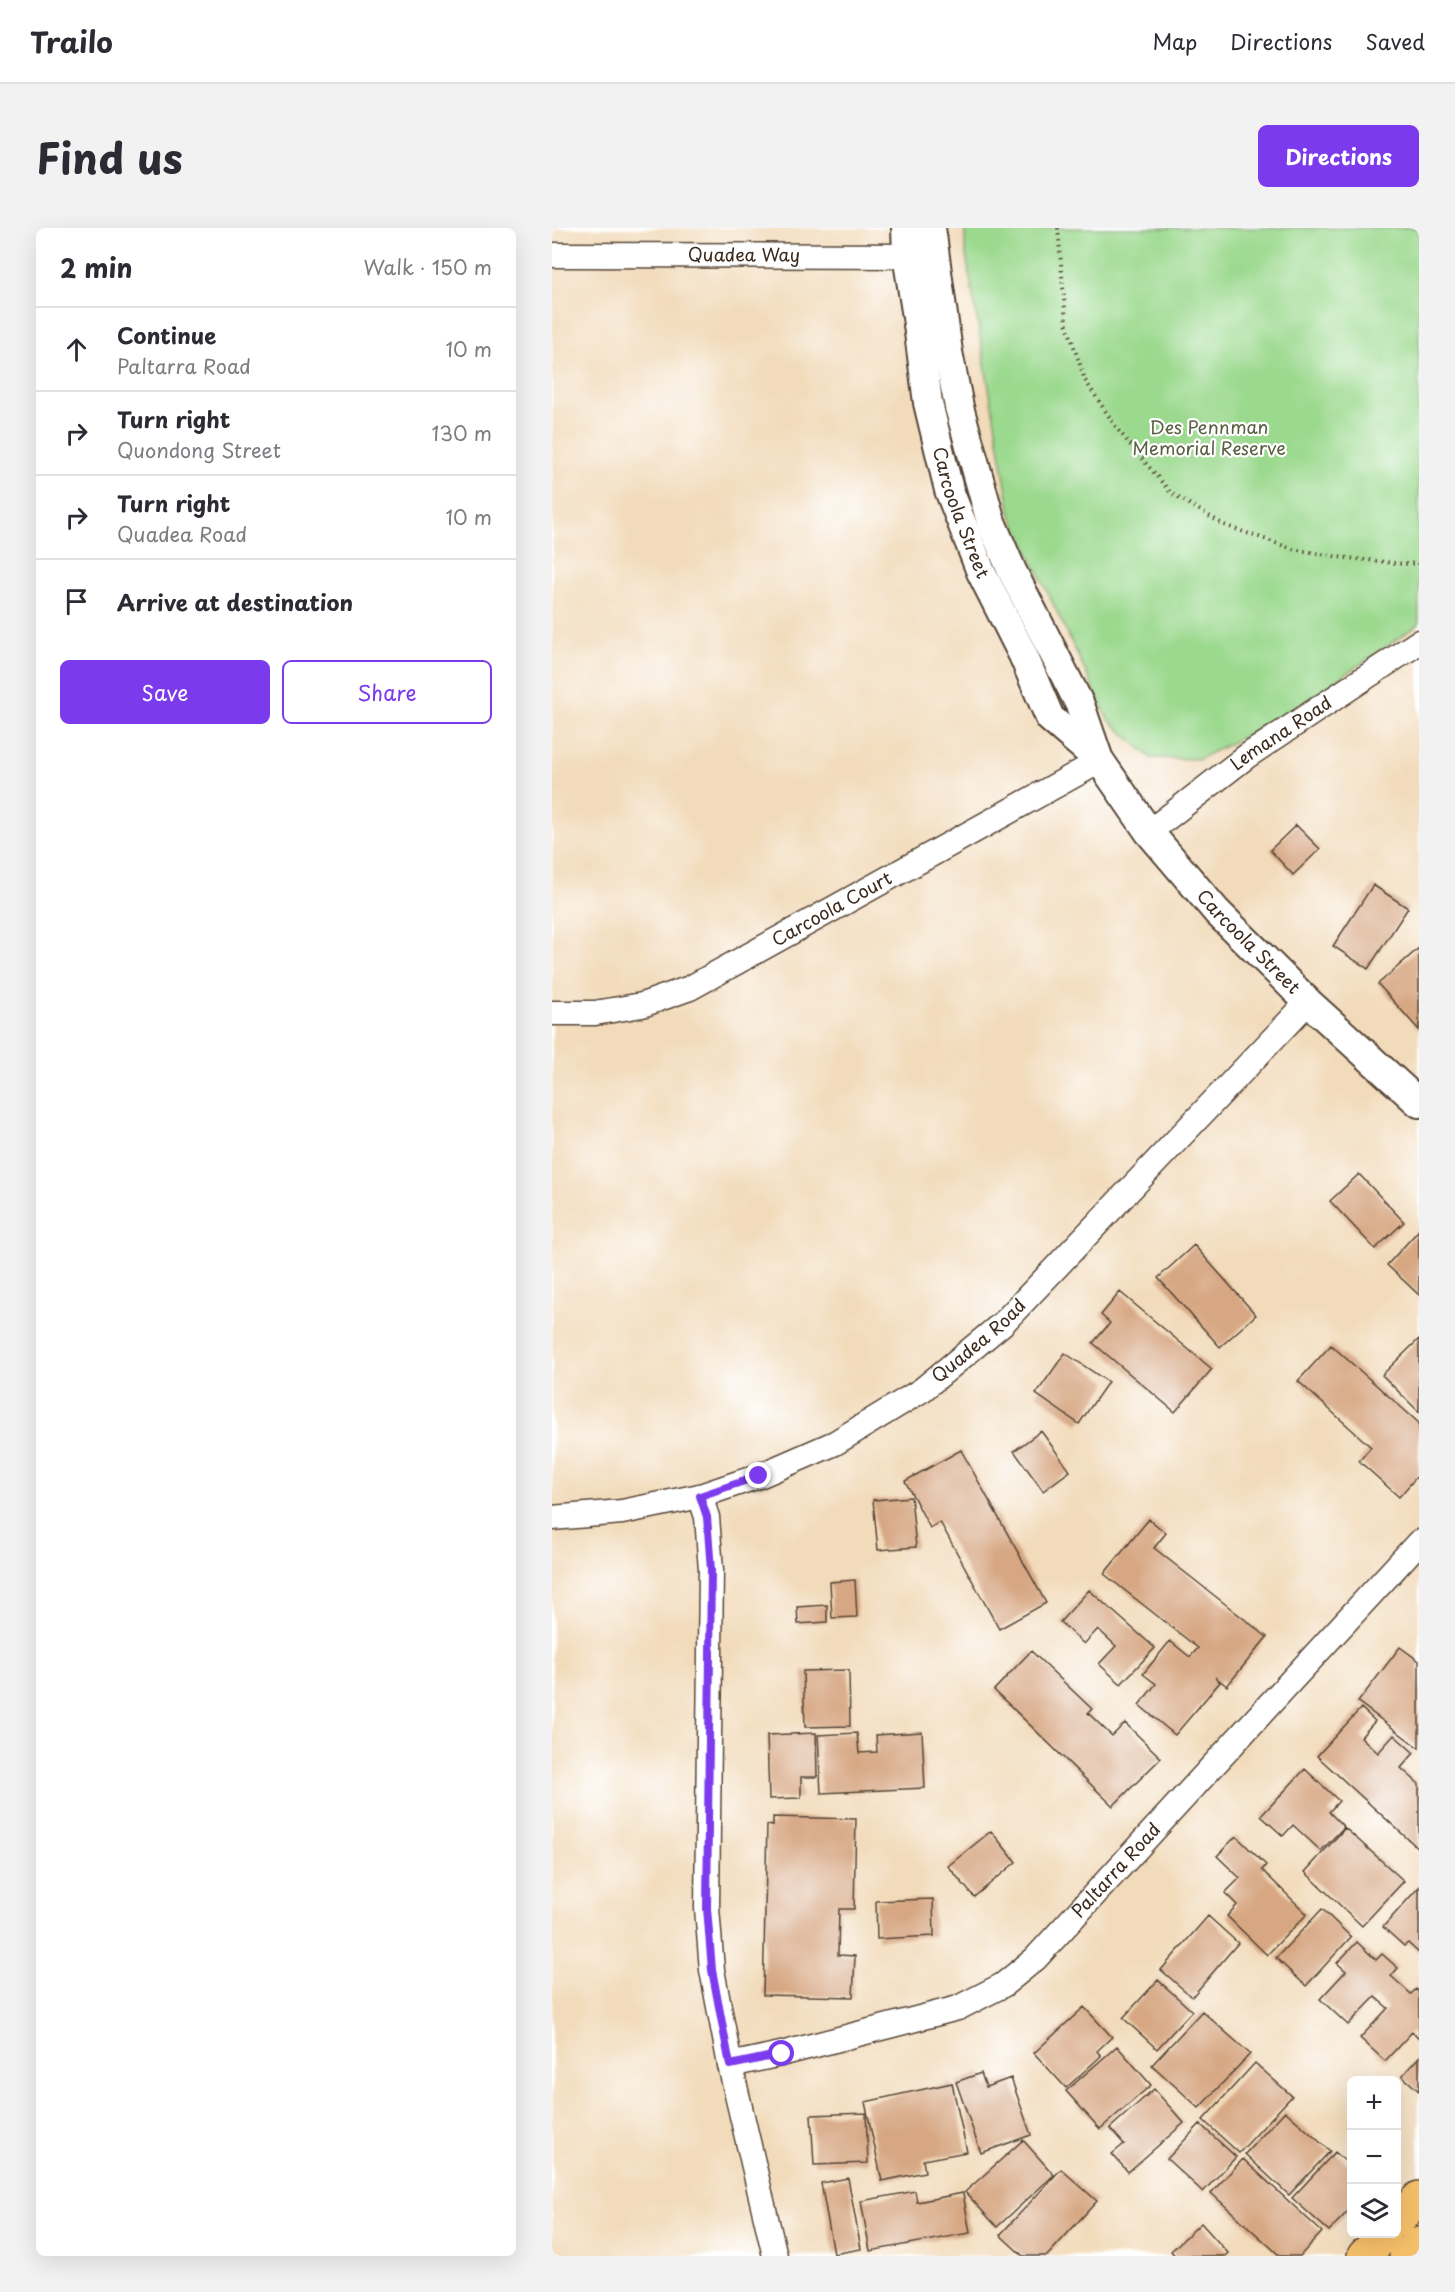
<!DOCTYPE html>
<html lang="en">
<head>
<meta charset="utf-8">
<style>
	body { margin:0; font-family:"Playpen Sans",sans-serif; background:#f2f2f3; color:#2b2b33 }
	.controls { position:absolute; right:18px; bottom:18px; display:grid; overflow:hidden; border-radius:9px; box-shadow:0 6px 24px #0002 }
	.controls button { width:54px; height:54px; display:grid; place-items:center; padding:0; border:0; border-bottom:2px solid #e1e1e2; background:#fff; color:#2b2b33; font:30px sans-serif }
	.stop { position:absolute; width:18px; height:18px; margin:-14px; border:4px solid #7c3aed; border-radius:50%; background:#fff }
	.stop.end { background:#7c3aed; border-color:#fff; box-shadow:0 2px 6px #0008 }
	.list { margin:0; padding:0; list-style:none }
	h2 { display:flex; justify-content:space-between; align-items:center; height:78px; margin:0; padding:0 24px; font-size:26px }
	h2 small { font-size:20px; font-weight:400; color:#7c7c81 }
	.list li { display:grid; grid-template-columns:39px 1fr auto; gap:18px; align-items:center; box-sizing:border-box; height:84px; padding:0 24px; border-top:2px solid #e1e1e2 }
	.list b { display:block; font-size:22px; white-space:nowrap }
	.list p { margin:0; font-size:20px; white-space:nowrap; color:#7c7c81 }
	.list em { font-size:20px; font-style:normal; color:#7c7c81 }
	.actions { display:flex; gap:12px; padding:18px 24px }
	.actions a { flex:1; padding:14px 0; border:2px solid #7c3aed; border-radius:9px; text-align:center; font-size:21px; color:#7c3aed }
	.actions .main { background:#7c3aed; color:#fff }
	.icon { flex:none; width:33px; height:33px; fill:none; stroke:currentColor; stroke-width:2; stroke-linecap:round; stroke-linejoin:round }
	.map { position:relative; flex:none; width:867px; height:2028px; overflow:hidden; border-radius:9px }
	header { display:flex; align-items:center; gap:36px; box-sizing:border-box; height:84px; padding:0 30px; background:#fff; border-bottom:2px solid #e1e1e2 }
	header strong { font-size:28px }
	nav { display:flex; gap:33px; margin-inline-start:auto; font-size:21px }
	.intro { display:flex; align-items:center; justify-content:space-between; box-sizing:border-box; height:144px; padding:0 36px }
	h1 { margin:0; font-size:42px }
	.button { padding:15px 27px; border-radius:9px; background:#7c3aed; color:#fff; font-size:21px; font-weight:700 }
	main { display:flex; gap:36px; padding:0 36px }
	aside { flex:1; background:#fff; border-radius:9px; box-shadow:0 6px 24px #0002 }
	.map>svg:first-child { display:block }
</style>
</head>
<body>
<header>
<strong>Trailo</strong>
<nav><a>Map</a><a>Directions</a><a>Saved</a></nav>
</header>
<div class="intro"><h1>Find us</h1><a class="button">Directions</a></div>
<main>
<aside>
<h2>2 min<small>Walk · 150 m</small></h2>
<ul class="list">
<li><svg class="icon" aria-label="ahead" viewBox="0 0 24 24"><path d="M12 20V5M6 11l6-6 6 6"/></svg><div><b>Continue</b><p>Paltarra Road</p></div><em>10 m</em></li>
<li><svg class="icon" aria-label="right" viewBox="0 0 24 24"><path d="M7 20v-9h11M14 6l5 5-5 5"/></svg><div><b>Turn right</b><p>Quondong Street</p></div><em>130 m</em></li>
<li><svg class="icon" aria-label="right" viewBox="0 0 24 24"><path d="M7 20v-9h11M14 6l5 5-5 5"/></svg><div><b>Turn right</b><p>Quadea Road</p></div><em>10 m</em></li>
<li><svg class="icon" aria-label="arrive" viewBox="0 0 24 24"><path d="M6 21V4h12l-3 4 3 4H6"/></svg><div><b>Arrive at destination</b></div></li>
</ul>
<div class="actions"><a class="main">Save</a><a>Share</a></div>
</aside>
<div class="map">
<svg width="867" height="2028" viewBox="0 0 867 2028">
	<rect width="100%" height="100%" fill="#fff"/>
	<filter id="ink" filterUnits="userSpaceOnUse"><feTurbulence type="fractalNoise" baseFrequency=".0167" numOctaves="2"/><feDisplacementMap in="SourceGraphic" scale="12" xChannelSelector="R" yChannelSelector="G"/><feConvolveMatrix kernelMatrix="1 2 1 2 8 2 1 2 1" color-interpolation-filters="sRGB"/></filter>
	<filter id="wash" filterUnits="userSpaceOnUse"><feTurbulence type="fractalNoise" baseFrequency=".008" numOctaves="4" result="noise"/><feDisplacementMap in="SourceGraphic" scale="24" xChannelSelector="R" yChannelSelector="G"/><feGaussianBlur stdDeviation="1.35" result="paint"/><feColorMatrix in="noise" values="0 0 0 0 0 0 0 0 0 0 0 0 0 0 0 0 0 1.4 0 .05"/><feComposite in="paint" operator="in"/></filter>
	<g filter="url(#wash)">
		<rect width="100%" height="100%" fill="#f2dbbb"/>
		<path fill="#9bd98e" stroke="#6b8256" stroke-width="1.5" d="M 413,0 L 867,0 L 867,396 L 732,488 L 647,531 L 599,530 L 556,491 L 459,287 L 413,21 Z"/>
		<g id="blocks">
			<path fill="#d7a783" d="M 744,597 L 768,621 L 741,647 L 718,622 Z
				M 821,657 L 856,680 L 816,741 L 781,718 Z
				M 867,720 L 867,802 L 826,756 Z
				M 807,946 L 852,994 L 823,1021 L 778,973 Z
				M 867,1002 L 867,1067 L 835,1037 Z
				M 642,1017 L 704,1087 L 668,1119 L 606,1050 Z
				M 568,1064 L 660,1141 L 623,1184 L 541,1115 L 558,1095 L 549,1087 Z
				M 867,1111 L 867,1184 L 830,1147 Z
				M 779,1117 L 867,1195 L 867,1246 L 847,1269 L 807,1233 L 819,1219 L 746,1153 Z
				M 513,1125 L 556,1154 L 527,1196 L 484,1166 Z
				M 489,1203 L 518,1243 L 491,1263 L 462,1223 Z
				M 409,1222 L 494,1375 L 447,1401 L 388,1294 L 378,1300 L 353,1253 Z
				M 359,1269 L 364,1319 L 326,1322 L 321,1272 Z
				M 597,1291 L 614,1305 L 602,1320 L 715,1409 L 675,1458 L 663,1449 L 668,1454 L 623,1507 L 587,1477 L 604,1456 L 591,1446 L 618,1413 L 638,1429 L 646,1420 L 552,1346 Z
				M 303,1352 L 305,1389 L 280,1390 L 278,1354 Z
				M 537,1362 L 603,1420 L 569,1456 L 547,1436 L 564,1418 L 546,1401 L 532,1416 L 508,1394 Z
				M 275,1377 L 275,1394 L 246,1396 L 245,1379 Z
				M 848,1419 L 867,1433 L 867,1520 L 806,1474 Z
				M 479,1423 L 540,1481 L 536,1485 L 560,1508 L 573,1495 L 609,1530 L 561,1578 L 442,1462 Z
				M 297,1442 L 298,1498 L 253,1499 L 251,1443 Z
				M 809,1480 L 823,1493 L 809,1509 L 826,1525 L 842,1507 L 862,1525 L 849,1540 L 867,1556 L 867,1621 L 765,1528 Z
				M 370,1504 L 373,1560 L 269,1565 L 266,1507 L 305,1505 L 307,1525 L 325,1524 L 324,1507 Z
				M 264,1505 L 265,1549 L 249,1549 L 249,1570 L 217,1571 L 215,1507 Z
				M 753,1541 L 787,1573 L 777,1584 L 792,1599 L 769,1623 L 741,1597 L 731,1608 L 709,1588 Z
				M 221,1589 L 304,1591 L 302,1681 L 287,1681 L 286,1727 L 303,1728 L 301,1769 L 211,1767 L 215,1597 L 221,1598 Z
				M 793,1600 L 852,1653 L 810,1698 L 753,1644 Z
				M 439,1603 L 464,1634 L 422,1669 L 396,1638 Z
				M 684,1608 L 714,1637 L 710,1642 L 755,1686 L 715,1727 L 675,1688 L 685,1677 L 673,1665 L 688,1650 L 665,1628 Z
				M 867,1659 L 867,1725 L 856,1715 L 852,1718 L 831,1699 Z
				M 381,1671 L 382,1708 L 325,1711 L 324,1673 Z
				M 770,1681 L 799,1709 L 754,1758 L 724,1730 Z
				M 656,1688 L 686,1715 L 640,1769 L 609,1742 Z
				M 805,1714 L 824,1732 L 830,1726 L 846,1740 L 839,1748 L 859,1766 L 864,1761 L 867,1764 L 867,1810 L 860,1804 L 833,1833 L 808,1810 L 836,1780 L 823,1769 L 796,1797 L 768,1771 L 794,1743 L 785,1735 Z
				M 606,1752 L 640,1783 L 605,1821 L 571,1790 Z
				M 532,1779 L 560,1809 L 545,1823 L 549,1828 L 514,1860 L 482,1825 Z
				M 650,1783 L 698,1826 L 647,1880 L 600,1837 Z
				M 565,1818 L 599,1857 L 548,1901 L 514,1863 Z
				M 867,1829 L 867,1863 L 850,1848 Z
				M 703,1835 L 740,1868 L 687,1925 L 651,1892 Z
				M 429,1845 L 434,1859 L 459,1850 L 479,1907 L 429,1925 L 404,1854 Z
				M 400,1855 L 415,1924 L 371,1932 L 373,1944 L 330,1953 L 313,1874 Z
				M 602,1861 L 632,1895 L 576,1944 L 560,1926 L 572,1916 L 558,1900 Z
				M 733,1883 L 778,1923 L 737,1967 L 693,1926 Z
				M 314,1885 L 316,1935 L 262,1937 L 259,1887 Z
				M 648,1896 L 684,1929 L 651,1964 L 615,1931 Z
				M 471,1912 L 502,1947 L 445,1999 L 413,1964 Z
				M 783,1924 L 800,1939 L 800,1979 L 777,2003 L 740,1970 Z
				M 691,1931 L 770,2004 L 748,2028 L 728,2028 L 659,1965 Z
				M 509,1941 L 545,1973 L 495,2028 L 471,2028 L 448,2007 Z
				M 296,1950 L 309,2021 L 282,2026 L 269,1955 Z
				M 363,1963 L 365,1974 L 411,1965 L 418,2005 L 318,2023 L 309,1973 Z
				M 649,1995 L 676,2025 L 673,2028 L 623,2028 L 619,2023 Z"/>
		</g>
	</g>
	<g filter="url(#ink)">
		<use href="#blocks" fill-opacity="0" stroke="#564536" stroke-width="1.5"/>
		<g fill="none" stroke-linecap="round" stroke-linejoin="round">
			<defs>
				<g id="minor">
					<path id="s1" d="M 0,27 L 373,28"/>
					<path id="s2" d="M 597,604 L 695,528 L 867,414"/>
					<path id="s3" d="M 0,785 L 43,785 L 90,777 L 138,760 L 548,533"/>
					<path d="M 148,1268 L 155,1289 L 159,1342 L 155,1680 L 160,1742 L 178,1837 L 223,2028"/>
					<path id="s4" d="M 0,1290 L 70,1284 L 148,1268 L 207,1248 L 283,1215 L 370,1162 L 451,1095 L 756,774"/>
					<path id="s5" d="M 178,1837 L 229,1826 L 406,1780 L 451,1757 L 483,1731 L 867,1314"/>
				</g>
				<g id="tertiary">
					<path id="s6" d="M 354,0 L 355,27 L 365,89 L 376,175 L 397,262 L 429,344 L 471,427 L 498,490 L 548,533 L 597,604 L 665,684 L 756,774 L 867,875"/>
					<path d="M 379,0 L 396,124 L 407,179 L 439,294 L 460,343 L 528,477 L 547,532"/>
				</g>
				<path id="primary" d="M 844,1994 L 867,1970
					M 812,2028 L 833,2006
					M 854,2028 L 867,2016"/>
			</defs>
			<use href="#minor" stroke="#564536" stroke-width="27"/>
			<use href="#tertiary" stroke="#564536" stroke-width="32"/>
			<use href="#primary" stroke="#564536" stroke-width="36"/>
			<path stroke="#564536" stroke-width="4" stroke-dasharray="1.5 4.5" stroke-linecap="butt" d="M 506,0 L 514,94 L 533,152 L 566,202 L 619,265 L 672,297 L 741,321 L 786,329 L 852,336 L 867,335"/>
			<use href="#minor" stroke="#fff" stroke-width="24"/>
			<use href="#tertiary" stroke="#fff" stroke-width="28"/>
			<use href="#primary" stroke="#f6c06b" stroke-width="33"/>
		</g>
	</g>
	<g fill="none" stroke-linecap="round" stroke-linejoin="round" filter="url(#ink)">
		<path stroke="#7c3aed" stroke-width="8" d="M 207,1248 L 148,1268 L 155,1289 L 159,1342 L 155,1680 L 160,1742 L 178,1837 L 230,1826"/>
	</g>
	<g text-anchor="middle" stroke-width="4.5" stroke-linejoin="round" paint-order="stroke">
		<g font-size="18" fill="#3b2a1e" stroke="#fff">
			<text dy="6" stroke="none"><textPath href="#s1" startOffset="192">Quadea Way</textPath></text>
			<text dy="6" stroke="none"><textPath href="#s6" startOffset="291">Carcoola Street</textPath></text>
			<text dy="6" stroke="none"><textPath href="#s2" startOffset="165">Lemana Road</textPath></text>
			<text dy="6" stroke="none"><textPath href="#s3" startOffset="304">Carcoola Court</textPath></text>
			<text dy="6" stroke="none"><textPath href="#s6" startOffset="816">Carcoola Street</textPath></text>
			<text dy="6" stroke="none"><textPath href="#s4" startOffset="472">Quadea Road</textPath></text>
			<text dy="6" stroke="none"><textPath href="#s5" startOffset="447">Paltarra Road</textPath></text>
		</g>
		<g font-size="18" fill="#585f40" stroke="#fff">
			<text x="657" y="206">Des Pennman<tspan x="657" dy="21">Memorial Reserve</tspan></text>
		</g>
	</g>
</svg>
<div class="controls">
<button>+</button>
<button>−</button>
<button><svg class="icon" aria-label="layers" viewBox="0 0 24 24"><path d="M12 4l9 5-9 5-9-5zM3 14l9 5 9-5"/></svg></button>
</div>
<div class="stop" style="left:230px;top:1826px"></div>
<div class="stop end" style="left:207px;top:1248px"></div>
</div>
</main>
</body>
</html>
